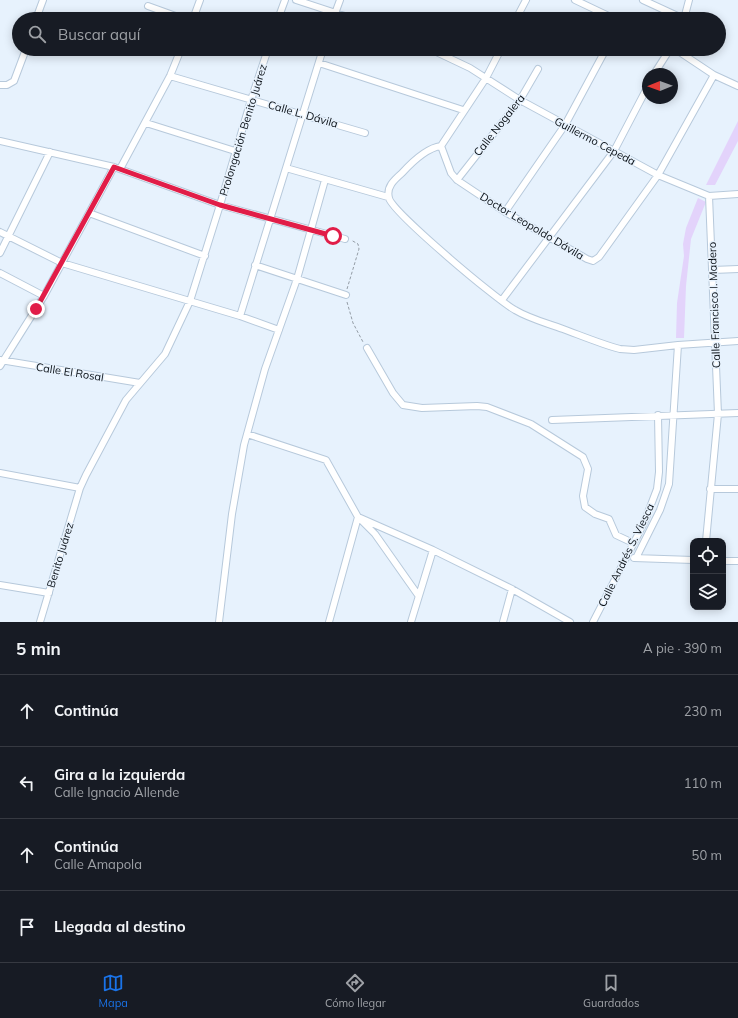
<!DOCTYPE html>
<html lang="es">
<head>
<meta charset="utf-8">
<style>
	body { margin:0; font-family:Mulish,sans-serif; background:#20242c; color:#f1f3f6 }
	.controls { position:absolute; right:12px; bottom:12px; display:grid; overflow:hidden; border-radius:8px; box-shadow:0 2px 10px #0003 }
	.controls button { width:36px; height:36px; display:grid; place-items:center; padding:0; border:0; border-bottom:1px solid #363941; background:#171b24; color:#f1f3f6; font:20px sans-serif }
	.compass { position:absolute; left:642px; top:68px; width:36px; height:36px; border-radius:50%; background:#171b24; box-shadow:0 2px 10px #0003; rotate:269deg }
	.stop { position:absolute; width:12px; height:12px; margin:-9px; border:3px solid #e11d48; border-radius:50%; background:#fff }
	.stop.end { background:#e11d48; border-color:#fff; box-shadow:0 1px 4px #0008 }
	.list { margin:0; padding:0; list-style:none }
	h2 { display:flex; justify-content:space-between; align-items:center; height:52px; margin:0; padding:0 16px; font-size:17px }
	h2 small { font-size:13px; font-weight:400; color:#9ea1a6 }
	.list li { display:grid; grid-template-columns:26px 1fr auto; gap:12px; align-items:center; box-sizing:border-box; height:72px; padding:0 16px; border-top:1px solid #363941 }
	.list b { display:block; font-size:15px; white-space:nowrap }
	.list p { margin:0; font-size:13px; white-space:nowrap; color:#9ea1a6 }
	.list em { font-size:13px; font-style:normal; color:#9ea1a6 }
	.icon { flex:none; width:22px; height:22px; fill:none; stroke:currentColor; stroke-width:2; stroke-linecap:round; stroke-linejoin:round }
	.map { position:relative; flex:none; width:738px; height:622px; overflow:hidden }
	.search { position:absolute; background:#171b24; box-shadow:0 2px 10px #0003; left:12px; right:12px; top:12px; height:44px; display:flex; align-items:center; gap:10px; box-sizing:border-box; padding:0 14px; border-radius:22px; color:#9ea1a6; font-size:15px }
	.sheet { height:340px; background:#171b24 }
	nav { display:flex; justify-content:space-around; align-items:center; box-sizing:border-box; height:56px; border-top:1px solid #363941; background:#171b24; font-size:11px; color:#9ea1a6 }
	nav a { display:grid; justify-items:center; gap:2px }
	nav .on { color:#1a73e8 }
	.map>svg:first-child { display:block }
</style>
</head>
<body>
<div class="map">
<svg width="738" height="622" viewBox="0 0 738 622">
	<rect width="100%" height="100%" fill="#e7f2fd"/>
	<path fill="#e3d3fb" d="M 738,121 L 738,141 L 715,185 L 706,185 Z
		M 698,198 L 706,202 L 691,239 L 686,286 L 684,338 L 676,338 L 677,303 L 684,256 L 683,244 L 686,228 Z"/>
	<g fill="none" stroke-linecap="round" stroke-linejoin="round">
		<defs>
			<path id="street" d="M 296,0 L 354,19
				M 575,0 L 615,19
				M 643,0 L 684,19
				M 148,6 L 184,19
				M 36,19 L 43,0
				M 193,19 L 200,0
				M 278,19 L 285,0
				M 333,19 L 340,0
				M 516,19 L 526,0
				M 684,19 L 689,0
				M 258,49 L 266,52
				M 430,49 L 470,68 L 520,100 L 658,175 L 709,196 L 738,194
				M 501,49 L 486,78 L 441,146 C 426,148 412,162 402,173 C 394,180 386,187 389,198 C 392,212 498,301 515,310 C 530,319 547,323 563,329 C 582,336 601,344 620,349 L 634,350 L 678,345 L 738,341
				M 675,49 L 714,75 L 738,86
				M 319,63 L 463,110
				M 654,74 L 670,49
				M 170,76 L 365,133
				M 0,85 L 7,85 L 14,81 L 26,49
				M 146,123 L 235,151
				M 0,141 L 114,167 L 220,205 L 345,239
				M 441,146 L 451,173 L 457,180 L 505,212 L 587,259 L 593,261 L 599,257 L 658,175 L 714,75
				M 286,168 L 388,197
				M 120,169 L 170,76 L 181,49
				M 457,180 L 520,100 L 538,69
				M 505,212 L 565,125 L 606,49
				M 89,213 L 205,256
				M 0,232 L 62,263 L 240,316 L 279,330
				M 0,253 L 50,152
				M 255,265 L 346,295
				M 713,270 L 738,269
				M 0,273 L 44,296
				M 502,300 L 614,151 L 648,86
				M 240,316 L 323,49
				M 367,348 L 393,393 L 403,405 L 422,408 L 477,406 L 487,407 L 531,424 L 583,457 L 588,469 L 583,496 L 585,507 L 595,514 L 609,519 L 616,535 L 633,543
				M 0,360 L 140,383
				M 0,366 L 44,296 L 114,167
				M 552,420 L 738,413
				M 247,434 L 326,460 L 358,517 L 433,550 L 512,589 L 570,622
				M 0,473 L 80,488
				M 710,489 L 738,489
				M 706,541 L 718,414 L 709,196
				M 634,558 L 693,560
				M 636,558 L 660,510 L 669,484 L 678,345
				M 723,561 L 738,561
				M 0,585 L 49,593
				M 40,622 L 80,488 L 86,475 L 126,400 L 165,354 L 190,301 L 220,205 L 251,100 L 268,49
				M 219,622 L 232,514 L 244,445 L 265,369 L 297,279 L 325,180
				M 329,622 L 358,517 L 375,534 L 418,595
				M 411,622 L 433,550
				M 503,622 L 512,589
				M 593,622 L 644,523 L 657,489 L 659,472 L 658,415"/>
		</defs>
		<use href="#street" stroke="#b7c9db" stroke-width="8"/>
		<path stroke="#949da6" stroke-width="1" stroke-dasharray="3 2" stroke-linecap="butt" d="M 347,289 L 359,249 L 358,244 L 351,240
			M 347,302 L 353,323 L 363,342"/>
		<use href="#street" stroke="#fff" stroke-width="6"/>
	</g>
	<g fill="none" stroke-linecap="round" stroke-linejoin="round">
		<path stroke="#e11d48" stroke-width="5" d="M 36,309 L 114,167 L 220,205 L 333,236"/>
	</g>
	<g text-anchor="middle" stroke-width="3" stroke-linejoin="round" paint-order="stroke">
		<g font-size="11" fill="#090f15" stroke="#e7f2fd">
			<text transform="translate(303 114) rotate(16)" y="4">Calle L. Dávila</text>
			<text transform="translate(499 125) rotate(-52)" y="4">Calle Nogalera</text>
			<text transform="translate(243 130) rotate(-73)" y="4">Prolongación Benito Juárez</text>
			<text transform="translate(595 141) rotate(28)" y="4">Guillermo Cepeda</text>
			<text transform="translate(532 226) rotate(31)" y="4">Doctor Leopoldo Dávila</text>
			<text transform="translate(714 305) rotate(-92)" y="4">Calle Francisco I. Madero</text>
			<text transform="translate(70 372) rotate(9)" y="4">Calle El Rosal</text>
			<text transform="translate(60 555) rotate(-73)" y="4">Benito Juárez</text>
			<text transform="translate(626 555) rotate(-64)" y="4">Calle Andrés S. Viesca</text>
		</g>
	</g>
</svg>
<div class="controls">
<button><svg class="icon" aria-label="locate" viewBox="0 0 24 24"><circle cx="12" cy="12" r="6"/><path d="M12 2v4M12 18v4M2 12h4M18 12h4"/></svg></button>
<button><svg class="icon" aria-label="layers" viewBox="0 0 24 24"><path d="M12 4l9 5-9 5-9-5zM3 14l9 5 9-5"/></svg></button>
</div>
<svg class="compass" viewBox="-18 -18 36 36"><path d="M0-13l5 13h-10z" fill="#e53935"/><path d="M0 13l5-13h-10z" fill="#9ea1a6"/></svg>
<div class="stop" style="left:333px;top:236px"></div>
<div class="stop end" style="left:36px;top:309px"></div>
<div class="search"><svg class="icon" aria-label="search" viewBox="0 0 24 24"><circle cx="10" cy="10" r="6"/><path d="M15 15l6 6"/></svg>Buscar aquí</div>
</div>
<section class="sheet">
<h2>5 min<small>A pie · 390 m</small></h2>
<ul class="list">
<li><svg class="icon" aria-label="ahead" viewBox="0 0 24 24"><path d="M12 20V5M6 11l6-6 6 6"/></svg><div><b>Continúa</b></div><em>230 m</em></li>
<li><svg class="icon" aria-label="left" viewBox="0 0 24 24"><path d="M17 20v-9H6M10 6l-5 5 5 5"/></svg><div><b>Gira a la izquierda</b><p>Calle Ignacio Allende</p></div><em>110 m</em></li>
<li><svg class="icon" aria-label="ahead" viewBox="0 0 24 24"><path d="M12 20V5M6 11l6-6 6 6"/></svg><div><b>Continúa</b><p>Calle Amapola</p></div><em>50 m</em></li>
<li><svg class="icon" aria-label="arrive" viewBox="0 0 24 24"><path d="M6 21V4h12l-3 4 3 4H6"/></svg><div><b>Llegada al destino</b></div></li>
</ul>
</section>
<nav>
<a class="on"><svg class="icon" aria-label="map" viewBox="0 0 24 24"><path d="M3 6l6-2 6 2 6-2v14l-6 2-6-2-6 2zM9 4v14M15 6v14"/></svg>Mapa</a>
<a><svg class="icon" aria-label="directions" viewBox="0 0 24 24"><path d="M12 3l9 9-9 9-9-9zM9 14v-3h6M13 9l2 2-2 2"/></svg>Cómo llegar</a>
<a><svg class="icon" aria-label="saved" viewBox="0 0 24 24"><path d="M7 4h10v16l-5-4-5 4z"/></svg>Guardados</a>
</nav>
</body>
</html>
